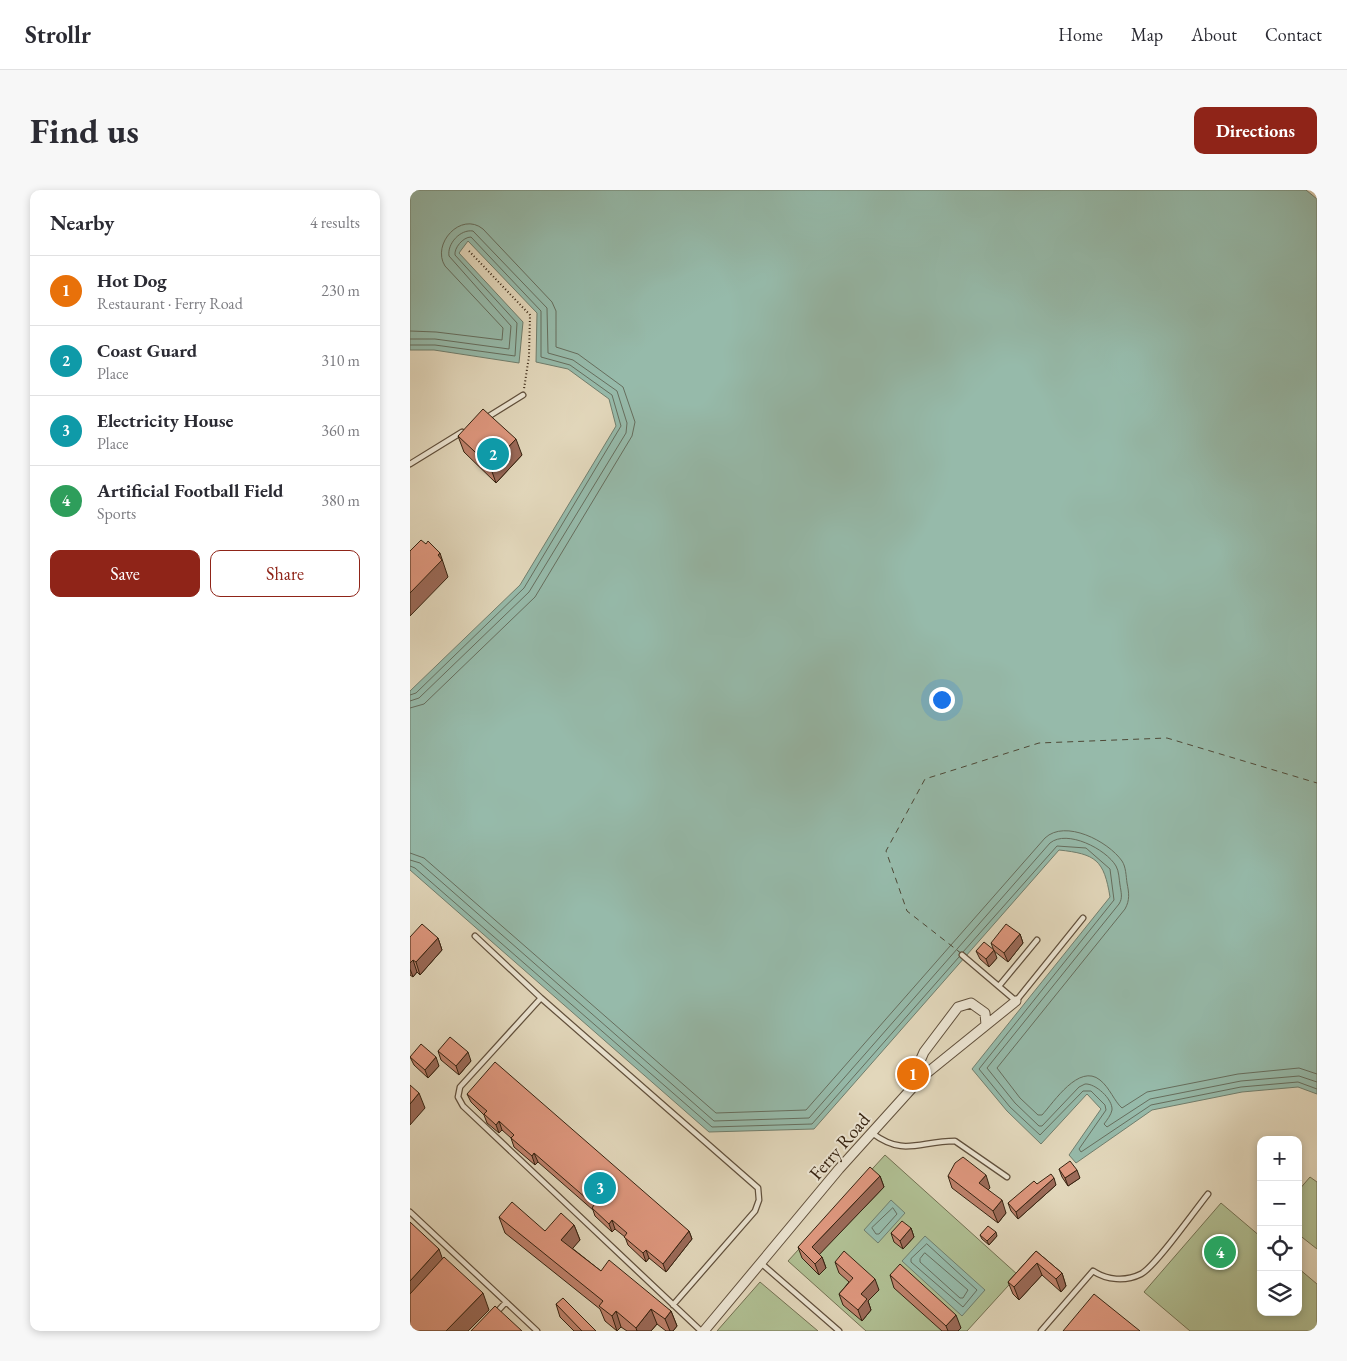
<!DOCTYPE html>
<html lang="en">
<head>
<meta charset="utf-8">
<style>
	body { margin:0; font-family:"EB Garamond",serif; background:#f7f7f7; color:#2b2b33 }
	.controls { position:absolute; right:15px; bottom:15px; display:grid; overflow:hidden; border-radius:10px; box-shadow:0 2px 8px #0003 }
	.controls button { width:45px; height:45px; display:grid; place-items:center; padding:0; border:0; border-bottom:1px solid #e1e1e2; background:#fff; color:#2b2b33; font:25px sans-serif }
	.you { position:absolute; left:531px; top:509px; width:18px; height:18px; margin:-12px; border:4px solid #fff; border-radius:50%; background:#1a73e8; box-shadow:0 0 0 8px #1a73e833 }
	.badge { display:grid; place-items:center; width:32px; height:32px; border-radius:50%; background:#8f2418; color:#fff; font-size:16px; font-weight:700 }
	.pin { position:absolute; translate:-50% -50%; border:2px solid #fff; box-shadow:0 1px 5px #0006 }
	.list { margin:0; padding:0; list-style:none }
	h2 { display:flex; justify-content:space-between; align-items:center; height:65px; margin:0; padding:0 20px; font-size:21px }
	h2 small { font-size:16px; font-weight:400; color:#7c7c81 }
	.list li { display:grid; grid-template-columns:32px 1fr auto; gap:15px; align-items:center; box-sizing:border-box; height:70px; padding:0 20px; border-top:1px solid #e1e1e2 }
	.list b { display:block; font-size:19px; white-space:nowrap }
	.list p { margin:0; font-size:16px; white-space:nowrap; color:#7c7c81 }
	.list em { font-size:16px; font-style:normal; color:#7c7c81 }
	.actions { display:flex; gap:10px; padding:15px 20px }
	.actions a { flex:1; padding:11px 0; border:1px solid #8f2418; border-radius:10px; text-align:center; font-size:18px; color:#8f2418 }
	.actions .main { background:#8f2418; color:#fff }
	.icon { flex:none; width:28px; height:28px; fill:none; stroke:currentColor; stroke-width:2; stroke-linecap:round; stroke-linejoin:round }
	.map { position:relative; flex:none; width:907px; height:1141px; overflow:hidden; border-radius:10px }
	header { display:flex; align-items:center; gap:30px; box-sizing:border-box; height:70px; padding:0 25px; background:#fff; border-bottom:1px solid #e1e1e2 }
	header strong { font-size:24px }
	nav { display:flex; gap:28px; margin-inline-start:auto; font-size:18px }
	.intro { display:flex; align-items:center; justify-content:space-between; box-sizing:border-box; height:120px; padding:0 30px }
	h1 { margin:0; font-size:35px }
	.button { padding:12px 22px; border-radius:10px; background:#8f2418; color:#fff; font-size:18px; font-weight:700 }
	main { display:flex; gap:30px; padding:0 30px }
	aside { flex:1; background:#fff; border-radius:10px; box-shadow:0 2px 8px #0003 }
	.map>svg:first-child { display:block }
</style>
</head>
<body>
<header>
<strong>Strollr</strong>
<nav><a>Home</a><a>Map</a><a>About</a><a>Contact</a></nav>
</header>
<div class="intro"><h1>Find us</h1><a class="button">Directions</a></div>
<main>
<aside>
<h2>Nearby<small>4 results</small></h2>
<ul class="list">
<li><span class="badge" style="background:#e8710a">1</span><div><b>Hot Dog</b><p>Restaurant · Ferry Road</p></div><em>230 m</em></li>
<li><span class="badge" style="background:#0f9aa8">2</span><div><b>Coast Guard</b><p>Place</p></div><em>310 m</em></li>
<li><span class="badge" style="background:#0f9aa8">3</span><div><b>Electricity House</b><p>Place</p></div><em>360 m</em></li>
<li><span class="badge" style="background:#2e9e5b">4</span><div><b>Artificial Football Field</b><p>Sports</p></div><em>380 m</em></li>
</ul>
<div class="actions"><a class="main">Save</a><a>Share</a></div>
</aside>
<div class="map">
<svg width="907" height="1141" viewBox="0 0 907 1141">
	<rect width="100%" height="100%" fill="#e2d7bb"/>
	<filter id="stains"><feTurbulence type="fractalNoise" baseFrequency=".004" numOctaves="4"/><feColorMatrix values="0 0 0 0 .2 0 0 0 0 .09 0 0 0 0 .02 0 0 0 .5 -.17"/></filter>
	<radialGradient id="worn" r=".72"><stop offset=".6" stop-color="#630" stop-opacity="0"/><stop offset="1" stop-color="#630" stop-opacity=".3"/></radialGradient>
	<path fill="#b0bf93" stroke="#737152" d="M 475,965 L 608,1085 L 557,1141 L 456,1141 L 378,1071 Z
		M 900,987 L 907,992 L 907,1059 L 888,1044 L 888,1001 Z
		M 811,1013 L 851,1047 L 851,1122 L 888,1122 L 888,1078 L 907,1094 L 907,1141 L 780,1141 L 734,1102 Z
		M 350,1092 L 408,1141 L 307,1141 Z"/>
	<path fill="#96baaa" stroke="#707e6d" d="M 0,0 L 896,0 L 907,9 L 907,904 L 888,897 L 832,902 L 742,920 L 666,973 L 659,965 L 691,919 L 677,904 L 631,954 L 597,921 L 562,879 L 700,707 C 694,670 686,664 649,660 L 404,939 L 299,942 L 0,680 L 0,501 L 110,395 L 206,236 L 199,209 L 158,179 L 126,172 L 127,123 L 58,51 L 49,63 L 113,132 L 109,173 L 24,160 L 0,160 Z
		M 481,1010 L 495,1023 L 468,1053 L 454,1040 Z
		M 515,1046 L 575,1100 L 552,1126 L 492,1071 Z"/>
	<g fill="none" stroke-linecap="round" stroke-linejoin="round">
		<path stroke="#666e5e" stroke-width="1" d="M 0,141 L 26,142 L 92,150 L 93,138 L 35,76 C 21,54 51,21 73,39 L 142,112 L 146,121 L 146,157 L 168,164 L 213,197 L 225,232 L 222,246 L 125,407 L 14,514 L 0,518
			M 0,149 L 25,149 L 99,159 L 101,136 L 39,66 C 37,54 50,39 63,41 L 137,118 L 138,163 L 163,170 L 207,201 L 217,233 L 216,243 L 119,402 L 9,508 L 0,511
			M 0,155 L 25,155 L 105,166 L 107,133 L 45,65 C 44,58 53,47 61,47 L 131,121 L 131,167 L 160,175 L 202,205 L 211,236 L 114,398 L 6,503 L 0,505
			M 0,663 L 14,668 L 306,923 L 396,920 L 635,648 C 655,629 698,651 712,671 C 716,677 716,686 717,693 C 719,703 720,710 715,719 L 587,878 L 610,908 L 628,925 L 632,925 C 644,912 669,873 690,890 C 700,898 704,911 712,918 L 737,902 L 828,884 L 889,878 L 907,884
			M 0,670 L 10,673 L 304,931 L 399,928 L 640,653 C 657,639 696,659 706,676 C 709,681 709,689 710,695 C 711,702 713,708 709,714 L 577,878 L 605,913 L 629,936 L 632,936 L 669,897 L 675,894 C 685,893 703,909 702,920 C 701,925 697,930 694,934 L 697,937 L 740,909 L 831,891 L 889,886 L 907,892
			M 0,676 L 5,678 L 302,937 L 402,934 L 549,767
			M 553,762 L 647,656 L 676,658 L 700,679 L 704,710 L 569,879 L 600,917 L 630,945 L 673,901 L 681,901 L 695,915 L 696,920 L 669,959 L 671,962 L 741,915 L 831,897 L 888,892 L 907,899
			M 483,1018 L 487,1024 L 469,1044 L 466,1044 L 462,1038 Z
			M 517,1054 L 567,1100 L 553,1117 L 501,1072 L 501,1069 Z
			M 515,1063 L 558,1100 L 553,1108 L 550,1108 L 510,1072 L 510,1069 Z"/>
		<path stroke="#4e4937" stroke-width="1" stroke-dasharray="6 5" stroke-linecap="butt" d="M 552,764 L 497,721 L 476,661 L 515,589 L 629,553 L 757,548 L 907,593"/>
		<defs>
			<path id="lane" d="M 76,228 L 113,205
				M 0,274 L 52,242
				M 65,746 L 131,808 L 348,998 L 349,1010 L 345,1021 L 263,1115
				M 552,765 L 606,811 L 673,728
				M 589,796 L 627,750
				M 131,808 L 50,897 L 48,907 L 53,916 L 291,1141
				M 462,943 C 494,967 509,951 545,951 L 597,987
				M 0,1022 L 127,1141
				M 352,1074 L 429,1141
				M 86,1123 L 96,1112
				M 631,1141 L 683,1081 C 697,1090 715,1092 731,1084 C 745,1077 785,1020 798,1004"/>
			<path id="street" d="M 512,887 L 510,871 L 514,862 L 548,817 L 561,813 L 575,823 L 576,835
				M 294,1141 L 429,979 L 512,887 L 606,811"/>
		</defs>
		<use href="#lane" stroke="#61503c" stroke-width="7"/>
		<use href="#street" stroke="#61503c" stroke-width="11"/>
		<path stroke="#362311" stroke-width="2" stroke-dasharray="1 2.5" stroke-linecap="butt" d="M 59,61 L 120,125 L 119,166 L 114,199"/>
		<use href="#lane" stroke="#ece5d3" stroke-width="4.5"/>
		<use href="#street" stroke="#ece5d3" stroke-width="9"/>
	</g>
	<path fill="#bf826c" stroke="#362311" d="M 48,246 L 112,265 L 86,293 L 54,262 Z
		M 610,744 L 613,753 L 598,772 L 584,761 L 581,753 Z
		M 0,747 L 28,748 L 32,760 L 10,785 L 7,782 L 3,787 L 0,785 Z
		M 566,761 L 587,768 L 579,777 L 570,769 Z
		M 28,861 L 61,871 L 49,885 L 31,870 Z
		M 0,867 L 29,876 L 18,888 L 4,875 Z
		M 57,904 L 279,1041 L 282,1049 L 256,1082 L 239,1068 L 236,1072 L 218,1055 L 215,1047 L 205,1039 L 202,1042 L 185,1026 L 183,1020 L 128,972 L 125,975 L 104,957 L 101,948 L 92,940 L 89,943 L 77,933 L 74,925 L 61,912 Z
		M 649,979 L 670,988 L 658,996 L 652,987 Z
		M 470,986 L 474,997 L 409,1064 L 412,1067 L 416,1078 L 409,1085 L 392,1068 L 388,1057 Z
		M 538,986 L 580,998 L 578,1000 L 596,1023 L 588,1033 L 542,998 Z
		M 627,994 L 646,995 L 608,1029 L 601,1021 L 598,1013 Z
		M 89,1027 L 135,1041 L 164,1035 L 170,1050 L 162,1058 L 191,1081 L 261,1121 L 267,1136 L 263,1141 L 256,1141 L 247,1134 L 241,1141 L 217,1141 L 211,1137 L 207,1141 L 195,1131 L 190,1119 L 95,1043 Z
		M 501,1038 L 504,1047 L 493,1059 L 484,1052 L 481,1043 Z
		M 570,1045 L 587,1046 L 579,1055 L 572,1049 Z
		M 626,1061 L 652,1083 L 656,1096 L 651,1102 L 632,1085 L 609,1110 L 603,1104 L 598,1092 Z
		M 425,1072 L 469,1100 L 458,1111 L 461,1120 L 452,1131 L 433,1115 L 429,1104 L 439,1092 L 429,1083 Z
		M 480,1085 L 551,1138 L 548,1141 L 532,1141 L 484,1098 Z
		M 146,1114 L 186,1141 L 164,1141 L 150,1127 Z"/>
	<path fill="#9b6a58" stroke="#362311" d="M 106,249 L 112,265 L 86,293 L 80,276 Z
		M 30,363 L 38,387 L 0,426 L 0,403 Z
		M 610,744 L 613,753 L 598,772 L 594,763 Z
		M 28,748 L 32,760 L 10,785 L 6,772 Z
		M 584,760 L 587,768 L 579,777 L 576,769 Z
		M 3,770 L 7,782 L 3,787 L 0,779 L 0,773 Z
		M 58,862 L 61,871 L 49,885 L 46,876 Z
		M 26,867 L 29,876 L 18,888 L 15,880 Z
		M 9,903 L 15,918 L 0,935 L 0,914 Z
		M 89,931 L 92,940 L 89,943 L 86,935 Z
		M 124,963 L 128,972 L 125,975 L 122,966 Z
		M 667,980 L 670,988 L 658,996 L 655,988 Z
		M 576,985 L 580,998 L 573,1005 L 569,993 Z
		M 470,986 L 474,997 L 406,1068 L 402,1057 Z
		M 644,988 L 646,995 L 608,1029 L 606,1022 Z
		M 592,1010 L 596,1023 L 588,1033 L 583,1021 Z
		M 202,1030 L 205,1039 L 202,1042 L 199,1034 Z
		M 164,1035 L 170,1050 L 157,1065 L 151,1050 Z
		M 501,1038 L 504,1047 L 493,1059 L 490,1051 Z
		M 279,1041 L 282,1049 L 256,1082 L 253,1074 Z
		M 586,1042 L 587,1046 L 579,1055 L 577,1051 Z
		M 29,1059 L 35,1076 L 0,1115 L 0,1091 Z
		M 236,1060 L 239,1068 L 236,1072 L 233,1063 Z
		M 412,1067 L 416,1078 L 409,1085 L 405,1074 Z
		M 627,1073 L 632,1085 L 609,1110 L 604,1097 Z
		M 652,1083 L 656,1096 L 651,1102 L 646,1089 Z
		M 465,1089 L 469,1100 L 458,1111 L 461,1120 L 452,1131 L 448,1120 L 451,1104 Z
		M 73,1103 L 79,1120 L 58,1141 L 36,1141 Z
		M 241,1119 L 247,1134 L 241,1141 L 227,1141 L 226,1138 Z
		M 206,1121 L 211,1137 L 207,1141 L 202,1126 Z
		M 261,1121 L 267,1136 L 263,1141 L 260,1141 L 255,1129 Z
		M 546,1125 L 551,1138 L 548,1141 L 538,1141 L 536,1136 Z"/>
	<path fill="#de977e" stroke="#362311" d="M 73,219 L 106,249 L 80,276 L 48,246 Z
		M 11,350 L 16,354 L 18,351 L 30,363 L 28,365 L 32,370 L 0,403 L 0,361 Z
		M 12,734 L 28,748 L 6,772 L 3,770 L 0,773 L 0,747 Z
		M 596,734 L 610,744 L 594,763 L 581,753 Z
		M 574,752 L 584,760 L 576,769 L 566,761 Z
		M 40,847 L 58,862 L 46,876 L 28,861 Z
		M 11,854 L 26,867 L 15,880 L 0,867 Z
		M 85,872 L 279,1041 L 253,1074 L 236,1060 L 233,1063 L 214,1047 L 217,1043 L 202,1030 L 199,1034 L 182,1018 L 184,1015 L 124,963 L 122,966 L 101,948 L 104,945 L 89,931 L 86,935 L 74,924 L 77,921 L 57,904 Z
		M 0,895 L 9,903 L 0,914 Z
		M 553,967 L 576,985 L 569,993 L 592,1010 L 583,1021 L 538,986 L 545,973 Z
		M 660,971 L 667,980 L 655,988 L 649,979 Z
		M 460,977 L 470,986 L 402,1057 L 412,1067 L 405,1074 L 388,1057 Z
		M 641,984 L 644,988 L 606,1022 L 598,1013 L 624,991 L 627,994 Z
		M 102,1012 L 135,1041 L 151,1023 L 164,1035 L 151,1050 L 191,1081 L 199,1070 L 261,1121 L 255,1129 L 241,1119 L 226,1138 L 206,1121 L 202,1126 L 189,1116 L 193,1111 L 89,1027 Z
		M 492,1031 L 501,1038 L 490,1051 L 481,1043 Z
		M 0,1032 L 29,1059 L 0,1091 Z
		M 578,1036 L 586,1042 L 577,1051 L 570,1045 Z
		M 434,1061 L 465,1089 L 451,1104 L 457,1109 L 448,1120 L 429,1104 L 443,1088 L 425,1072 Z
		M 626,1061 L 652,1083 L 646,1089 L 627,1073 L 604,1097 L 598,1092 Z
		M 34,1067 L 73,1103 L 36,1141 L 0,1141 L 0,1104 Z
		M 490,1074 L 546,1125 L 536,1136 L 480,1085 Z
		M 684,1104 L 730,1141 L 653,1141 Z
		M 153,1108 L 186,1141 L 172,1141 L 146,1114 Z
		M 85,1116 L 112,1141 L 61,1141 Z"/>
	<g text-anchor="middle" stroke-width="4" stroke-linejoin="round" paint-order="stroke">
		<g font-size="19" fill="#362311" stroke="#ece5d3">
			<text transform="translate(429 956) rotate(-49)" y="7">Ferry Road</text>
		</g>
	</g>
	<rect width="100%" height="100%" filter="url(#stains)"/>
	<rect width="100%" height="100%" fill="url(#worn)"/>
</svg>
<div class="controls">
<button>+</button>
<button>−</button>
<button><svg class="icon" aria-label="locate" viewBox="0 0 24 24"><circle cx="12" cy="12" r="6"/><path d="M12 2v4M12 18v4M2 12h4M18 12h4"/></svg></button>
<button><svg class="icon" aria-label="layers" viewBox="0 0 24 24"><path d="M12 4l9 5-9 5-9-5zM3 14l9 5 9-5"/></svg></button>
</div>
<div class="you"></div>
<div class="pin badge" style="left:503px;top:884px;background:#e8710a">1</div>
<div class="pin badge" style="left:83px;top:264px;background:#0f9aa8">2</div>
<div class="pin badge" style="left:190px;top:998px;background:#0f9aa8">3</div>
<div class="pin badge" style="left:810px;top:1062px;background:#2e9e5b">4</div>
</div>
</main>
</body>
</html>
